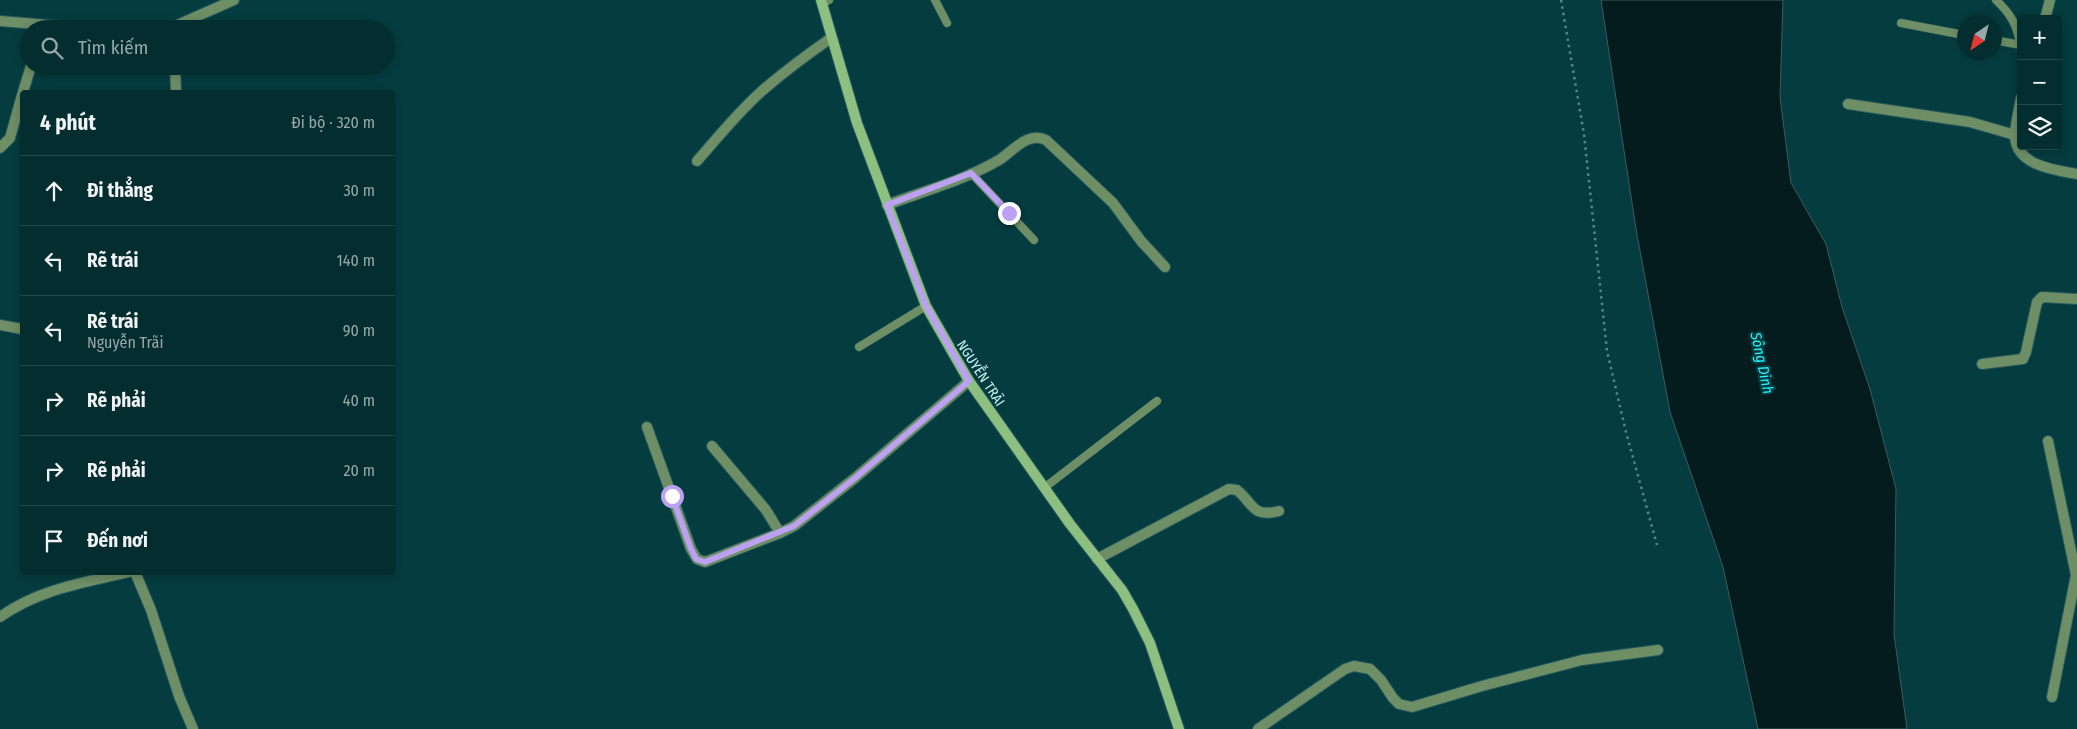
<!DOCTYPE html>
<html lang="vi">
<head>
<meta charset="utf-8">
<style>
	body { margin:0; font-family:"Fira Sans Condensed",sans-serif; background:#0d3537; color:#f1f3f6 }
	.controls { position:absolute; right:15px; top:15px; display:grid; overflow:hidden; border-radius:5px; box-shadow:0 2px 8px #0003 }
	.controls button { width:45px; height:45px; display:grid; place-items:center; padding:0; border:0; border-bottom:1px solid #25494b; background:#042d2f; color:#f1f3f6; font:25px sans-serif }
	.compass { position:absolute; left:1957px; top:15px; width:45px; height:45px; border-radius:50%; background:#042d2f; box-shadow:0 2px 8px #0003; rotate:215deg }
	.stop { position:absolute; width:15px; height:15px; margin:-11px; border:4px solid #bca0f2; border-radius:50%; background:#fff }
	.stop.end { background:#bca0f2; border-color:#fff; box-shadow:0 1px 5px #0008 }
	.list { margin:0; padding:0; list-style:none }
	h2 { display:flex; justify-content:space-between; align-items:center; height:65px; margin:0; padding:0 20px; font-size:21px }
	h2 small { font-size:16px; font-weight:400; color:#97a8aa }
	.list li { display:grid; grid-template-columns:32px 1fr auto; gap:15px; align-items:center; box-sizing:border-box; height:70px; padding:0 20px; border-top:1px solid #25494b }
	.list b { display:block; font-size:19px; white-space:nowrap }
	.list p { margin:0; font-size:16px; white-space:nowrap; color:#97a8aa }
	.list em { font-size:16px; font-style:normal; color:#97a8aa }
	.icon { flex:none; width:28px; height:28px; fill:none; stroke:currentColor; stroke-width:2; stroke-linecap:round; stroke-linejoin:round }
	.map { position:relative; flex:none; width:2077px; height:729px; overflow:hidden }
	.search { position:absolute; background:#042d2f; box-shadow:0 2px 8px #0003; left:20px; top:20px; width:375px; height:55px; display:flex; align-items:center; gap:12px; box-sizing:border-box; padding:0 18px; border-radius:28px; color:#97a8aa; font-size:19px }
	.panel { position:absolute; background:#042d2f; box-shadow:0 2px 8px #0003; left:20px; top:90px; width:375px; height:485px; border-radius:5px }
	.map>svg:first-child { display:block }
</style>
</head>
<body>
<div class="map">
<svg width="2077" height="729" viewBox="0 0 2077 729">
	<rect width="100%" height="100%" fill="#053c3f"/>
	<path fill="#041c1d" stroke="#3e5c5d" d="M 1601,0 L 1783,0 L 1780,97 L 1791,183 L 1826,244 L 1842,307 L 1870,389 L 1896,489 L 1894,634 L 1907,729 L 1758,729 L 1723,567 L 1670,412 L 1636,229 Z"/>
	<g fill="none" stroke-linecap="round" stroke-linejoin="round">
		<defs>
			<path id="lane" d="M 935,0 L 947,23
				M 1996,0 C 2010,13 2018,26 2020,45
				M 822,3 L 829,0
				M 1901,23 L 1964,35
				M 1994,40 L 2021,45
				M 971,173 L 1034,240
				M 859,347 L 926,306
				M 1044,488 L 1157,401"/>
			<path id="street" d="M 2045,19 L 2050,0
				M 0,21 L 97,29
				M 133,29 L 175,26 L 234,0
				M 175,66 L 176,92
				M 23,92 L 31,66
				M 2021,98 C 2019,111 2015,124 2015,137 C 2017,166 2055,170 2077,174
				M 1848,104 L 1970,122 L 2015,135
				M 0,148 L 10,138 L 22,95
				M 697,161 C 719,136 739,111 763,90 C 785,71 808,54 831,38
				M 887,205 C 924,191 965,180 999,160 C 1013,151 1028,131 1046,140 L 1113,203 L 1141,241 L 1165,267
				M 0,325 L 22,329
				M 1982,364 L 2023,359 L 2026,352 L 2037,302 L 2042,297 L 2077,299
				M 647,427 L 691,549 L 697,559 L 705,562 L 780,533
				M 2048,441 L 2076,575 L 2052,697
				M 712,446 L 766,510 L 780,533 L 794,526 L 855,478 L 969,381
				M 1097,559 L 1229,489 L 1237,490 C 1254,504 1252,518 1279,511
				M 135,572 L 151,610 L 179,696 L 193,729
				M 0,617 C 39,589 83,583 129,572
				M 1258,729 L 1345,669 L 1354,666 L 1370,669 L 1381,680 L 1393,698 L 1399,704 L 1412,707 L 1482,686 L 1582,660 L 1658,650"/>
			<path id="secondary" d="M 821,0 L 857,123 L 926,306 L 969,381 L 1070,524 L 1122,590 L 1133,609 L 1150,643 L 1179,729"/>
		</defs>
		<use href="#lane" stroke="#24595c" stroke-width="9"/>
		<use href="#street" stroke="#24595c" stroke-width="12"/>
		<use href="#secondary" stroke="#24595c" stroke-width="12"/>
		<path stroke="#558789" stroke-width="2.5" stroke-dasharray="2.5 4" stroke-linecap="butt" d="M 1561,0 L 1584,134 L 1607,351 L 1626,432 L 1657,545"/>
		<use href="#lane" stroke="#6e8e66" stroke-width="8"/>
		<use href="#street" stroke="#6e8e66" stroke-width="10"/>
		<use href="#secondary" stroke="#8dc080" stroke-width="10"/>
	</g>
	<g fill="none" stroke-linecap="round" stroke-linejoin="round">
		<path stroke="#bca0f2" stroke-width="6" d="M 672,496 L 691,549 L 696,559 L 705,562 L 794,526 L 855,478 L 969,381 L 926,306 L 887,205 L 971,173 L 1009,213"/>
	</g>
	<g text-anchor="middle" stroke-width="4.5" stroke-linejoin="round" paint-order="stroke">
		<g font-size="14" fill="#c6f1f3" stroke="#053c3f">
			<text transform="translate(981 373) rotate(57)" y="5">NGUYỄN TRÃI</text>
		</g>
		<g font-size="15" font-style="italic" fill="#23f6ff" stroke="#053c3f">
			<text transform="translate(1762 363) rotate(78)" y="5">Sông Dinh</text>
		</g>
	</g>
</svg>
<div class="controls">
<button>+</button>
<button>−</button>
<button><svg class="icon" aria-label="layers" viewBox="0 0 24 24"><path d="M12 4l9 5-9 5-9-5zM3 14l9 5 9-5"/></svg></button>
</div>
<svg class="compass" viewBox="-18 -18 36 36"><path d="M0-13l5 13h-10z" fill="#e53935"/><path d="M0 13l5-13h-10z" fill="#97a8aa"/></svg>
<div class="stop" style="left:672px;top:496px"></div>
<div class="stop end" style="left:1009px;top:213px"></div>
<div class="search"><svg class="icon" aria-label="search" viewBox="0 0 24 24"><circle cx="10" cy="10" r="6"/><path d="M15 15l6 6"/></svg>Tìm kiếm</div>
<section class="panel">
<h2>4 phút<small>Đi bộ · 320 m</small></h2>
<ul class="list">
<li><svg class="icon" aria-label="ahead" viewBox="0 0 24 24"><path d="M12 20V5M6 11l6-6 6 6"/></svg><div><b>Đi thẳng</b></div><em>30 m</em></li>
<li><svg class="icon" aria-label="left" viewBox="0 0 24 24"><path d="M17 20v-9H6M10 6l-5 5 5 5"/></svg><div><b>Rẽ trái</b></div><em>140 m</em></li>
<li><svg class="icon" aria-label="left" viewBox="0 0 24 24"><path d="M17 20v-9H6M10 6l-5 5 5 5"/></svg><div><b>Rẽ trái</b><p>Nguyễn Trãi</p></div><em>90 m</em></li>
<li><svg class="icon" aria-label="right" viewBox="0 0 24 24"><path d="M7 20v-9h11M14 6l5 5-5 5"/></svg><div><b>Rẽ phải</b></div><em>40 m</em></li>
<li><svg class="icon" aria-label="right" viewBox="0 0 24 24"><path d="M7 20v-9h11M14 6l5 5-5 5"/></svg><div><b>Rẽ phải</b></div><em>20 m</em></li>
<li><svg class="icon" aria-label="arrive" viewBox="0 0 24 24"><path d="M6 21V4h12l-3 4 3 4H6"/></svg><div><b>Đến nơi</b></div></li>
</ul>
</section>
</div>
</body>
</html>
